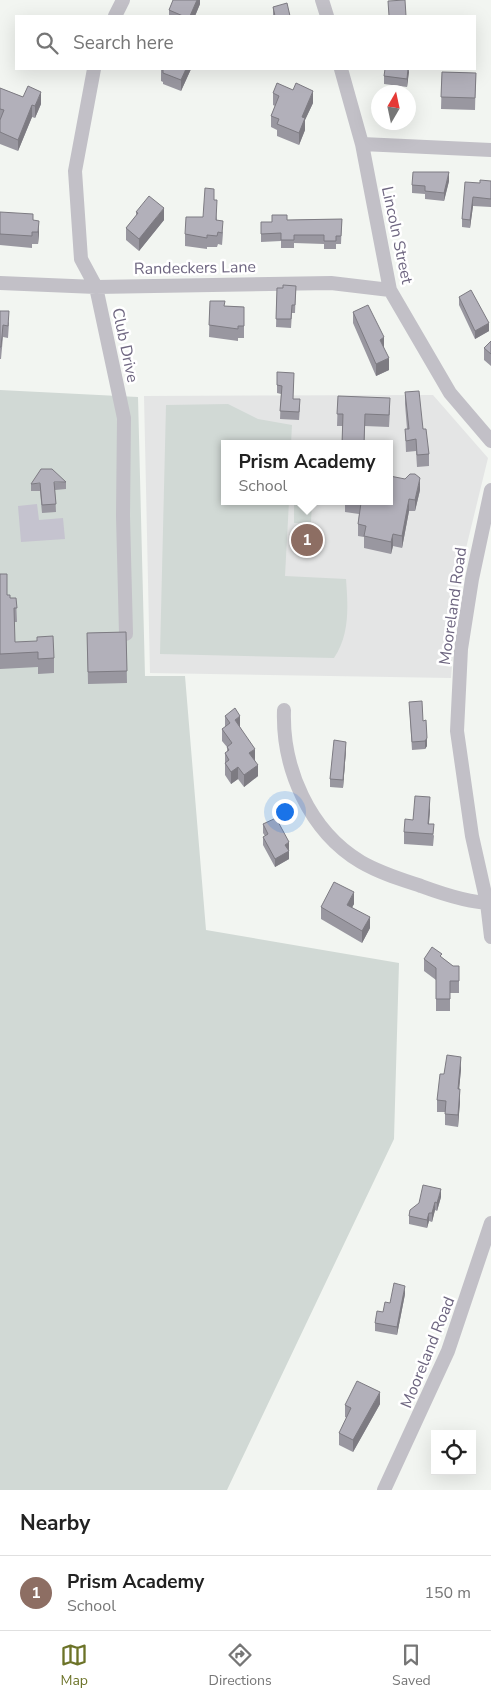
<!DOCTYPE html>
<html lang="en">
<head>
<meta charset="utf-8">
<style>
	body { margin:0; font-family:"Nunito Sans",sans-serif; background:#f6f6f6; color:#222 }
	.controls { position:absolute; right:15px; bottom:15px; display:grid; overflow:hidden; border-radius:0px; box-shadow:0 5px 20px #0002 }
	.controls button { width:45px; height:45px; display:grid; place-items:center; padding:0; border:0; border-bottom:1px solid #e0e0e0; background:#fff; color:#222; font:25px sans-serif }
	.compass { position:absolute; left:371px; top:85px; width:45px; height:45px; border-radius:50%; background:#fff; box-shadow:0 5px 20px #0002; rotate:9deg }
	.you { position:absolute; left:284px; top:811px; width:18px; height:18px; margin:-12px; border:4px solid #fff; border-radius:50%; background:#1a73e8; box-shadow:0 0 0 8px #1a73e833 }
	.badge { display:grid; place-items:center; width:32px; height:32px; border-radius:50%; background:#6c7328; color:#fff; font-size:16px; font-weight:700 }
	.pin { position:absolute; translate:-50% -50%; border:2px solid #fff; box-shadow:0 1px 5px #0006 }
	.popup { position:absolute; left:221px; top:440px; width:172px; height:65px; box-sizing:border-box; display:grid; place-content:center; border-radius:0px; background:#fff; filter:drop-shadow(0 1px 4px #0005); font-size:16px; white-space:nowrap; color:#767676 }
	.popup b { font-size:19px; color:#222 }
	.popup::after { content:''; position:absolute; left:50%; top:100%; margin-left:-10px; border:10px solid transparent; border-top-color:#fff }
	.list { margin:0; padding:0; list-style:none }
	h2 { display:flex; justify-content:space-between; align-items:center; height:65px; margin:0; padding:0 20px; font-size:21px }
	h2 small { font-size:16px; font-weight:400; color:#767676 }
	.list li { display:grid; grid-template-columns:32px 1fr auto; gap:15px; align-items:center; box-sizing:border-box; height:75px; padding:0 20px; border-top:1px solid #e0e0e0 }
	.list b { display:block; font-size:19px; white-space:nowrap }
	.list p { margin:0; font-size:16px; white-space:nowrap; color:#767676 }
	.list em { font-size:16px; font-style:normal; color:#767676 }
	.icon { flex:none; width:28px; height:28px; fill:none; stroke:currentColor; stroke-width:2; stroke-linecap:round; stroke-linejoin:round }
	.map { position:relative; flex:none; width:491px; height:1490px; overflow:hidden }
	.search { position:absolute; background:#fff; box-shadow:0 5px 20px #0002; left:15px; right:15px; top:15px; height:55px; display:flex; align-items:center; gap:12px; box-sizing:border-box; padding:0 18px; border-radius:0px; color:#767676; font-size:19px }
	.sheet { height:140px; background:#fff }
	nav { display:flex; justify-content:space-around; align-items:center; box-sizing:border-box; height:70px; border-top:1px solid #e0e0e0; background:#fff; font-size:14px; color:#767676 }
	nav a { display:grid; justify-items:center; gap:2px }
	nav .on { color:#6c7328 }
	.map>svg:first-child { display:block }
</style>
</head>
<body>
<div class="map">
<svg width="491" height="1490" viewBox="0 0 491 1490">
	<rect width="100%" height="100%" fill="#f2f5f1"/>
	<path fill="#e4e5e5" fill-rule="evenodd" d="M 433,395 L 488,458 L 459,577 L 451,678 L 150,673 L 144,396 ZM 224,444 L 390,444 L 390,501 L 224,501 Z"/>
	<path fill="#d1d9d5" d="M 0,390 L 138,397 L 145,676 L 185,676 L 206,930 L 399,963 L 394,1139 L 227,1490 L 0,1490 Z
		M 228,404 L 258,419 L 292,425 L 291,444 L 224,444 L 224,501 L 289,501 L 285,576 L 346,579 C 348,606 350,634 334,658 L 160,654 L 166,405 Z
		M 294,501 L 312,501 L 311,523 L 294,523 Z"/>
	<path fill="#c5c3cf" d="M 37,504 L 39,520 L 63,518 L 65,539 L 21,542 L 18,506 Z"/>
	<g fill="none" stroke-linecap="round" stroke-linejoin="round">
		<path stroke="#c2c0c7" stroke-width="14" d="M 322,0 L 327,16
			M 115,16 L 123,0
			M 94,69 L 75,171 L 81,259 L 96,287 L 124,418 L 123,516 L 126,634
			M 341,69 L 362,144 L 390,290 L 450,393 L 491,441
			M 362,144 L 491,150
			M 0,283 L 96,287 L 331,283 L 390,290
			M 491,490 L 472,579 L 461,649 L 457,731 L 472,836 L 487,903 L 491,937
			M 284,710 C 282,768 309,831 361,862 C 380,873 400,879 421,886 C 440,893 471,903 491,903
			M 384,1490 L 448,1351 L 491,1223"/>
	</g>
	<path fill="#9997a0" d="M 200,0 L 200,4 L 195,16 L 169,16 L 169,10 Z
		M 273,7 L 290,16 L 273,16 Z
		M 161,69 L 191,69 L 181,91 L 163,84 L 163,82 L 161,81 Z
		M 409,69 L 407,87 L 384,84 L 384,76 Z
		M 442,72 L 476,73 L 475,110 L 441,109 Z
		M 0,88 L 41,104 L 35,118 L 32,117 L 18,151 L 0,144 Z
		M 273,93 L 313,103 L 305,120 L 305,130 L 299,145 L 277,136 L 277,130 L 271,127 L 271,116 L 275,106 L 273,105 Z
		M 449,181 L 444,201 L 425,199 L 425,194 L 412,193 L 412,185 Z
		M 491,181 L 491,207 L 473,206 L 470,228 L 462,227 L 462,219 L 480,183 Z
		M 214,200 L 217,220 L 223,233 L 222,245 L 218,244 L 217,247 L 207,247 L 207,249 L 185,246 L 185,234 L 203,217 Z
		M 0,212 L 33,220 L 39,233 L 38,244 L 32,244 L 32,248 L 0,245 Z
		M 136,212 L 164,220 L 139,251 L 126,240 L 126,228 L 136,216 Z
		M 342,219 L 341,244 L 336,244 L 336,249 L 324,249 L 324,244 L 294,243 L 294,248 L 281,248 L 281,241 L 261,242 L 261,222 L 272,222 L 287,220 Z
		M 296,286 L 295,313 L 292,313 L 291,328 L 276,327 L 277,288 L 283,288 Z
		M 459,297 L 489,331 L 475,339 L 459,305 Z
		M 210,301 L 224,306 L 244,307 L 244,338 L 238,338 L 238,341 L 209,337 Z
		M 0,311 L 9,323 L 8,338 L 3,337 L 1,359 L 0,359 Z
		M 353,312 L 384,348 L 389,370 L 376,376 L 353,323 Z
		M 491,341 L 491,366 L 484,360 L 484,348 Z
		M 277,372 L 293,399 L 300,407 L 299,420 L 280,419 L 281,394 L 277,393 Z
		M 405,392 L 423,429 L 429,454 L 429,466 L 417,467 L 416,451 L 406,452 L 405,429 L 407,429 L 405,404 Z
		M 338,396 L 390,410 L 389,427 L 365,426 L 364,444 L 342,444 L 343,426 L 337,426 Z
		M 66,482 L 66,489 L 55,490 L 56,512 L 42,513 L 40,491 L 31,491 L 31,484 Z
		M 420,490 L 415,511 L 409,511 L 402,548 L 393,546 L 391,554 L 364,548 L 364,537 L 358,536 L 358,524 L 359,514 L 345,512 L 345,501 L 390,501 Z
		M 0,574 L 7,595 L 10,598 L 16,598 L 17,622 L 14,622 L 15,642 L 54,658 L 54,673 L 38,674 L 38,667 L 0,669 Z
		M 126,632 L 127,683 L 88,684 L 87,633 Z
		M 409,702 L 423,721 L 427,746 L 425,749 L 412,750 Z
		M 225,716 L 240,727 L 255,760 L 258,776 L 244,787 L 238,779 L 231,784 L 225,775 L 225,753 L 227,752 L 227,747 L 222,741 L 222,729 L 225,727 Z
		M 346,750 L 343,788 L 330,787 L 330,779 Z
		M 430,809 L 429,824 L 434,836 L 433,846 L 404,844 L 404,832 L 413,820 Z
		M 263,824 L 289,850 L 288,851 L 289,859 L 275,867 L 263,845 L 263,837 L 265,836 L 263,833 Z
		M 354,904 L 352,907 L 370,928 L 362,943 L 321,919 L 321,907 Z
		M 442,958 L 453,966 L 459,966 L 459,993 L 450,993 L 450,1011 L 436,1011 L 436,980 L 424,971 L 424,959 Z
		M 461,1069 L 459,1089 L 460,1101 L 458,1127 L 445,1125 L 445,1112 L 437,1112 L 437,1100 L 444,1074 Z
		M 441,1197 L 437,1211 L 435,1210 L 432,1222 L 429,1221 L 427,1228 L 409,1224 L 409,1216 Z
		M 405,1294 L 397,1335 L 375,1331 L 375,1323 L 390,1303 Z
		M 380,1404 L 353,1452 L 339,1445 L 339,1433 L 347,1418 L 345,1417 L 345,1405 Z"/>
	<path fill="#7d7b82" d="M 197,0 L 200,0 L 200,4 L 195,16 L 190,16 Z
		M 186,69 L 191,69 L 181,91 L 181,80 Z
		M 408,69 L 409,72 L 407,87 L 407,79 Z
		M 313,91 L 313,103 L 305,120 L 305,130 L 299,145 L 299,133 L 302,117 Z
		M 41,92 L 41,104 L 35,118 L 35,106 Z
		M 32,105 L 32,117 L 18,151 L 18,140 Z
		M 449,172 L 449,181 L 444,201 L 444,193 Z
		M 473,197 L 473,206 L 470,228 L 470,220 Z
		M 164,208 L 164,220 L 139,251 L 139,239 Z
		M 39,221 L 39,233 L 38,244 L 38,232 Z
		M 489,323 L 489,331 L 475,339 L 475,331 Z
		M 384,337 L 384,349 L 380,340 Z
		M 389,358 L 389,370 L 376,376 L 376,364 Z
		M 420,478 L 420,490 L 415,511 L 415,500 Z
		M 409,499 L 409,511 L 402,548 L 402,536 Z
		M 393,534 L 393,546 L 391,554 L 391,542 Z
		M 240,716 L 240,728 L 235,720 Z
		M 427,738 L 427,746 L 425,749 L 425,741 Z
		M 346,742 L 346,750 L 343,788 L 343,780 Z
		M 255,749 L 255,761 L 249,753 Z
		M 258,765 L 258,776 L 244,787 L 244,775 Z
		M 238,767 L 238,779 L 231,784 L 231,772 Z
		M 430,797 L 430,809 L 428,835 L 428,824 Z
		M 289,842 L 289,850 L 285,853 L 285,845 Z
		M 289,851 L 289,859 L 275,867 L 275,859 Z
		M 354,892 L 354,904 L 347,917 L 347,905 Z
		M 370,917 L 370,928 L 362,943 L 362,931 Z
		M 461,1057 L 461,1069 L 458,1101 L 458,1089 Z
		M 460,1089 L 460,1101 L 458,1127 L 458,1115 Z
		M 441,1189 L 441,1197 L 437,1211 L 437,1203 Z
		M 435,1202 L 435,1210 L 432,1222 L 432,1213 Z
		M 429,1213 L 429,1221 L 427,1228 L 427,1220 Z
		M 405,1286 L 405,1294 L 397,1335 L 397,1327 Z
		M 380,1392 L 380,1404 L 353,1452 L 353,1440 Z"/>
	<path fill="#b2b0ba" stroke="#7d7b82" d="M 173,0 L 197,0 L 190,16 L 183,16 L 169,10 Z
		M 405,0 L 406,16 L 389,16 L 388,1 Z
		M 287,3 L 290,16 L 275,16 L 273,7 Z
		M 161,69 L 186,69 L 181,80 L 163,73 L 163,70 Z
		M 385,69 L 408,69 L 407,79 L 384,76 Z
		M 442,72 L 476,73 L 475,98 L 441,97 Z
		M 277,83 L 293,90 L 296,83 L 313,91 L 302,117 L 305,118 L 299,133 L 277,124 L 279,119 L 271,116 L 279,96 L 273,93 Z
		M 28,86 L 41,92 L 35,106 L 32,105 L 18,140 L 0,132 L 0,120 L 4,110 L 0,109 L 0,88 L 23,97 Z
		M 413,172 L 449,172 L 444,193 L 425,191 L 425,186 L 412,185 Z
		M 480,180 L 491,181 L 491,199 L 473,197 L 470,220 L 462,219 L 465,182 L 480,183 Z
		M 205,188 L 214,189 L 214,200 L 217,200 L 216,220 L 223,221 L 222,233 L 218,232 L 217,236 L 207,235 L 207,238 L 185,234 L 186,217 L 203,217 Z
		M 149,196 L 164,208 L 139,239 L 126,228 L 138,213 L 136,212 Z
		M 0,212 L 33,214 L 33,220 L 39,221 L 38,232 L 32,232 L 32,236 L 0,234 Z
		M 272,215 L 287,215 L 287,220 L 342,219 L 341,236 L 336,236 L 336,241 L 324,241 L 324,235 L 294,235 L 294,240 L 281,240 L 281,233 L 261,234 L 261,222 L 272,222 Z
		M 283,285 L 296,286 L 295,305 L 292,305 L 291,319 L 276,319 L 277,288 L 283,288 Z
		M 471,290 L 489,323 L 475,331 L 459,297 Z
		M 210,301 L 225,301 L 224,306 L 244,307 L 244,326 L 238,326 L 238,329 L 209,325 Z
		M 368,305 L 384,337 L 380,340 L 389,358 L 376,364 L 353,312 Z
		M 0,311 L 9,311 L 8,326 L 3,325 L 1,347 L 0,347 Z
		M 491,341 L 491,354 L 484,348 Z
		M 277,372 L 294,373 L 293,399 L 300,399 L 299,412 L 280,411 L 282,386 L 277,385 Z
		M 419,391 L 423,429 L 426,429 L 429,454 L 417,455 L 416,439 L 406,441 L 405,429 L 409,429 L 405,392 Z
		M 338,396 L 390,398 L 389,415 L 365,414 L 364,444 L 342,444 L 343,414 L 337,414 Z
		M 41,469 L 52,469 L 66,482 L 54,482 L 56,504 L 42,505 L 40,483 L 31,484 Z
		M 410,474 L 415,474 L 420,478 L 415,500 L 409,499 L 402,536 L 393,534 L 391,542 L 364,536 L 366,526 L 358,524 L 361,503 L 352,501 L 390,501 L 390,476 L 405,479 Z
		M 0,574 L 7,574 L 7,595 L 10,595 L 10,598 L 16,598 L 17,608 L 14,608 L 15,642 L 37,641 L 37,637 L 53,636 L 54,658 L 38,659 L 38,652 L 0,654 Z
		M 126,632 L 127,671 L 88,672 L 87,633 Z
		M 422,701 L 423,721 L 426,720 L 427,738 L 425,741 L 412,742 L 409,702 Z
		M 235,708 L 240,716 L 235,720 L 255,749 L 249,753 L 258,765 L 244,775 L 238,767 L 231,772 L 225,763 L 229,760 L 225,753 L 229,750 L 227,747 L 232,743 L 222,729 L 230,723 L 225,716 Z
		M 334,740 L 346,742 L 343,780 L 330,779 Z
		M 415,796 L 430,797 L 428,824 L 434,824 L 433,834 L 404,832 L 405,819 L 413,820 Z
		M 276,818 L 289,842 L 285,845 L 289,851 L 275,859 L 263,837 L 268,834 L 263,824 Z
		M 334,882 L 354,892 L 347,905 L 370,917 L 362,931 L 321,907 Z
		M 432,947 L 442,954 L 440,956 L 453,966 L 459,966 L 459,981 L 450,981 L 450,999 L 436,999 L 436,968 L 424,959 Z
		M 447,1055 L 461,1057 L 458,1089 L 460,1089 L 458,1115 L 445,1114 L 446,1101 L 437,1100 L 440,1074 L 444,1074 Z
		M 423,1185 L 441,1189 L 437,1203 L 435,1202 L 432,1213 L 429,1213 L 427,1220 L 409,1216 L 410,1210 L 419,1203 Z
		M 394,1283 L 405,1286 L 397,1327 L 375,1323 L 377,1311 L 383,1312 L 385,1302 L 390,1303 Z
		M 357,1381 L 380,1392 L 353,1440 L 339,1433 L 351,1408 L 345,1405 Z"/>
	<g text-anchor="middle" stroke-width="5" stroke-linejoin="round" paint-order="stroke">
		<g font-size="16" fill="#6e6680" stroke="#fff">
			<text transform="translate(398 235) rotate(78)" y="6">Lincoln Street</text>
			<text transform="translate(195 267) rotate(-1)" y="6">Randeckers Lane</text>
			<text transform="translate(126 345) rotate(78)" y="6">Club Drive</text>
			<text transform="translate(452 606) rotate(-82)" y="6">Mooreland Road</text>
			<text transform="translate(427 1352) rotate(-68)" y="6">Mooreland Road</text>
		</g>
	</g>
</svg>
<div class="controls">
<button><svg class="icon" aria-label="locate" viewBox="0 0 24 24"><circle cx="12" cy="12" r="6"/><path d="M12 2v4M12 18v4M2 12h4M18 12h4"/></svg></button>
</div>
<svg class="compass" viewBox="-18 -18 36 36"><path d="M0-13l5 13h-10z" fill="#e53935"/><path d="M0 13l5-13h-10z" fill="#767676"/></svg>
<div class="you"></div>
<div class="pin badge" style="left:307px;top:540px;background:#8d6e63">1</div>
<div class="popup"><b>Prism Academy</b>School</div>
<div class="search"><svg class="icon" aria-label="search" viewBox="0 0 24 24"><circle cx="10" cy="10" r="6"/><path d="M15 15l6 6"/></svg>Search here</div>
</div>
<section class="sheet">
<h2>Nearby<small></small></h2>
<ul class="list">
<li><span class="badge" style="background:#8d6e63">1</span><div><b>Prism Academy</b><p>School</p></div><em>150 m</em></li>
</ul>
</section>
<nav>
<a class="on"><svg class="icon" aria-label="map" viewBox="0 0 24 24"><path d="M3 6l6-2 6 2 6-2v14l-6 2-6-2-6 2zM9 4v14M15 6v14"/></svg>Map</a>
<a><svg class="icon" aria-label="directions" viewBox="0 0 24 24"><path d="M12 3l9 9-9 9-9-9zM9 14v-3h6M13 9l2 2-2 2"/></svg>Directions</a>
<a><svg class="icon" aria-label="saved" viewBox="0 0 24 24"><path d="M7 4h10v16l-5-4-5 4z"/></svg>Saved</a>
</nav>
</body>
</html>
